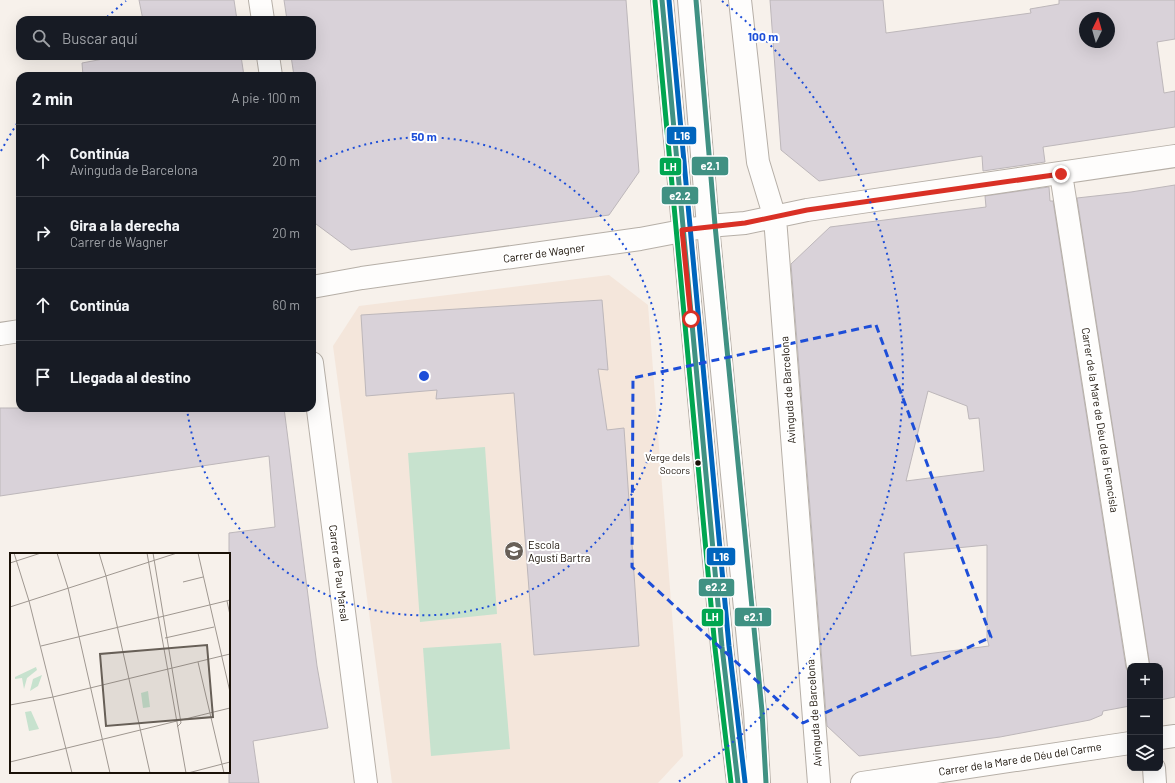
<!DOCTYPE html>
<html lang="es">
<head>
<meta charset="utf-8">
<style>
	body { margin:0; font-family:Barlow,sans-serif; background:#242831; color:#f1f3f6 }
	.controls { position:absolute; right:12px; bottom:12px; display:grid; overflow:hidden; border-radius:8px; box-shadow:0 4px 16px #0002 }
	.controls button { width:36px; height:36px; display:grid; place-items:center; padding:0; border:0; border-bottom:1px solid #363941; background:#171b24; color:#f1f3f6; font:20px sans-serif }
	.compass { position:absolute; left:1079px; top:12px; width:36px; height:36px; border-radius:50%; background:#171b24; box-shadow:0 4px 16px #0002; rotate:5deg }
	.stop { position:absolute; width:12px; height:12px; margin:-9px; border:3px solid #d93025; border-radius:50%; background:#fff }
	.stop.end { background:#d93025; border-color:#fff; box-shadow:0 1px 4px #0008 }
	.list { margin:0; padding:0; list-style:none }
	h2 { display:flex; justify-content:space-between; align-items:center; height:52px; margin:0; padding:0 16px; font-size:17px }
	h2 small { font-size:13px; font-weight:400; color:#9ea1a6 }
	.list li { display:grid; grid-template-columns:26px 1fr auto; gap:12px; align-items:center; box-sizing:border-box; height:72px; padding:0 16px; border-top:1px solid #363941 }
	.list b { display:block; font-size:15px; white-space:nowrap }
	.list p { margin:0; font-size:13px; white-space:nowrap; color:#9ea1a6 }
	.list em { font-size:13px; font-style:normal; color:#9ea1a6 }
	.icon { flex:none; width:22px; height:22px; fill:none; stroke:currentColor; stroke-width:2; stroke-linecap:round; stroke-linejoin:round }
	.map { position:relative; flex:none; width:1175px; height:783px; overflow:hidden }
	.search { position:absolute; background:#171b24; box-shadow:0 4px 16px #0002; left:16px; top:16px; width:300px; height:44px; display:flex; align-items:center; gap:10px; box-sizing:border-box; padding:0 14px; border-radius:12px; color:#9ea1a6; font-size:15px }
	.panel { position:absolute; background:#171b24; box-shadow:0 4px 16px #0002; left:16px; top:72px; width:300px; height:340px; border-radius:12px }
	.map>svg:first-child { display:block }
</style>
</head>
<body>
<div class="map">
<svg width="1175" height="783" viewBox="0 0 1175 783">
	<rect width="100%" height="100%" fill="#f7f1eb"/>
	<path fill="#f4e6db" d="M 609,275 L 648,305 L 683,756 L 658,783 L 392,783 L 333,346 L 359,306 Z"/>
	<path fill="#c7e2ce" d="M 485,447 L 497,614 L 420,622 L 408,453 Z
		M 501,643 L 510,749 L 431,756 L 423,648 Z"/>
	<path fill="#d9d2d9" stroke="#bdb7ba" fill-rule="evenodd" d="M 139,0 L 234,0 L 237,20 L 143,20 Z
		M 284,0 L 626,0 L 639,172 L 609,215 L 351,250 L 312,221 L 312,76 L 294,76 L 291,56 L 312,56 L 312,20 L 287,20 Z
		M 770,0 L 883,0 L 886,33 L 1031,13 L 1030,9 L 1059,4 L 1059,0 L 1175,0 L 1175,39 L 1157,42 L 1164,93 L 1175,91 L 1175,127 L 1043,147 L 1045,162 L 983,171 L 982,156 L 819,181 L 781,150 ZM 1085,18 L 1109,18 L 1109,42 L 1085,42 Z
		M 119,56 L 241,56 L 244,76 L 83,76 L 82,63 Z
		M 1175,185 L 1175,697 L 1160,700 L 1160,666 L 1150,666 L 1077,198 L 1131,192 Z
		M 1049,187 L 1050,201 L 1053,201 L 1126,668 L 1130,675 L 1130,706 L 1103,711 L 1102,715 L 1090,720 L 1000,737 L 859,756 L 827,726 L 791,264 L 830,227 L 986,207 L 985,196 ZM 928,391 L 967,406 L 969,419 L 979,418 L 984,471 L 906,481 ZM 987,545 L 987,638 L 989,646 L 911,656 L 904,553 Z
		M 602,300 L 608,370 L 598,369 L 607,430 L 624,428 L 639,646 L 534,655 L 514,393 L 436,399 L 437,390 L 366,396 L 361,315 Z
		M 0,408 L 284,408 L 317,666 L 328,728 L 253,741 L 259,783 L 229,783 L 229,533 L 275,527 L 269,456 L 0,496 Z"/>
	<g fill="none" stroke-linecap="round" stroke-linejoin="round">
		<defs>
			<path id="minor" d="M 260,0 L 263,20
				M 662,0 L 722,647 L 738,783
				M 689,0 L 708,226 L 755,712 L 759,783
				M 740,0 L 758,162 L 775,218 L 819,783
				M 268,56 L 271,76
				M 1061,174 L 1138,666
				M 312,287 L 362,278 L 640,239 L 708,226 L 745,223 L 807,210 L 1175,156
				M 0,334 L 20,331
				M 312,363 L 366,783
				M 1160,738 L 1175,736
				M 1154,768 L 1155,783
				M 862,783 L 1130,743"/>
		</defs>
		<use href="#minor" stroke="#b6afa7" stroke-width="24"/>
		<use href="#minor" stroke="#fefdfc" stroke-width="22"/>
		<defs>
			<path id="bus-1" d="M 662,0 L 722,647 L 738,783"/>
			<path id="bus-2" d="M 655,1 L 715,648 L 731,783"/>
			<path id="bus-3" d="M 669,0 L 729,646 L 745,782"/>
			<path id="bus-4" d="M 696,0 L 715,225 L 762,711 L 766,783"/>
		</defs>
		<use href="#bus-1" stroke="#fff" stroke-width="8"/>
		<use href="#bus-2" stroke="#fff" stroke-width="8"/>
		<use href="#bus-3" stroke="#fff" stroke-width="8"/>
		<use href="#bus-4" stroke="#fff" stroke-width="8"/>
		<use href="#bus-1" stroke="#409183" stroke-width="5"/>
		<use href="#bus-2" stroke="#00a651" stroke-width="5"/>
		<use href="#bus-3" stroke="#0065bd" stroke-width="5"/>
		<use href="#bus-4" stroke="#409183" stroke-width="5"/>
	</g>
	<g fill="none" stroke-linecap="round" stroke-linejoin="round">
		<path stroke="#d93025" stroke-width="5" d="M 691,319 L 682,230 L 745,223 L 807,210 L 1061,174"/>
	</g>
	<path fill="none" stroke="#1d4ed8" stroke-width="3" stroke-dasharray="8 5" stroke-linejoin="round" d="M 876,325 L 991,637 L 803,723 L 632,567 L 633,378 Z"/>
	<g fill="none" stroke="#1d4ed8" stroke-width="2" stroke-dasharray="2 4">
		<path d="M314 164A239 239 0 1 1 187 409"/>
		<path d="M1 151A479 479 0 0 1 18 122M107 17A479 479 0 0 1 126 1M722 1A479 479 0 0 1 678 782"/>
	</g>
	<defs>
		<symbol id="school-disc" viewBox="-11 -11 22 22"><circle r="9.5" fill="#675f57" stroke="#fff"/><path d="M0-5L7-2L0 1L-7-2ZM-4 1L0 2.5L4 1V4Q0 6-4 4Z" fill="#fff"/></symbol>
	</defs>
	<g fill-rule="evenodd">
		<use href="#school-disc" x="503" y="540" width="22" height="22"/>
	</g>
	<circle fill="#1a1107" stroke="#fff" stroke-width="1.5" cx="698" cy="463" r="3.5"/>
	<g text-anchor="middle" stroke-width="4" stroke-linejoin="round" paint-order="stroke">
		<g font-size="10" fill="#1a1107" stroke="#fff" text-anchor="end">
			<text x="690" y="461">Verge dels<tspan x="690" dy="13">Socors</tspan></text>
		</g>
		<g font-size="11" fill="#1a1107" stroke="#fff">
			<text transform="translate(544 253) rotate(-8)" y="4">Carrer de Wagner</text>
			<text transform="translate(788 390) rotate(-94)" y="4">Avinguda de Barcelona</text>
			<text transform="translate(1100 420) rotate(81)" y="4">Carrer de la Mare de Déu de la Fuencisla</text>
			<text transform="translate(339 573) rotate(83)" y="4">Carrer de Pau Marsal</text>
			<text transform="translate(814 713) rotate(-94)" y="4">Avinguda de Barcelona</text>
			<text transform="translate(1020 759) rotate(-9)" y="4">Carrer de la Mare de Déu del Carme</text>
		</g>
		<g font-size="11" fill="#1a1107" stroke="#fff" text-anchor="start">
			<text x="528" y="549">Escola<tspan x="528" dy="13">Agustí Bartra</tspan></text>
		</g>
	</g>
	<g transform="translate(10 553)">
		<rect width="220" height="220" fill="#f7f1eb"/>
		<path d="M 26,114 L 27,117 L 17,125 L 14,136 L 12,125 L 5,126 L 5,124 ZM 32,122 L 28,133 L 20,138 L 23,126 ZM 21,158 L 29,176 L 19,178 L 15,159 Z" fill="#c7e2ce"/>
		<path d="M 138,138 L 140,154 L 133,155 L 131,140 Z" fill="#c7e2ce"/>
		<path fill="none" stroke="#9f9790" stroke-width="1" d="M 4,0 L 19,48 L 62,220M 47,0 L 58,35 L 100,220M 89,0 L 96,23 L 140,220M 137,0 L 176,220M 143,0 L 171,170 L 167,174M 188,0 L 220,139M 0,10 L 31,0M 173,29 L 193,24M 217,48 L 220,62M 0,54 L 167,0M 155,85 L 204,74M 31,93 L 220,47M 188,109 L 214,220M 0,152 L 43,144 L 220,101M 0,209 L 220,155M 178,220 L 220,209"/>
		<path fill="#675f57" fill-opacity="0.15" stroke="#675f57" stroke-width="2" d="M 197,92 L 203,164 L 96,173 L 90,101 Z"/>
		<rect width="220" height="220" fill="none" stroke="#1a1107" stroke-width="2"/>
	</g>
	<circle cx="424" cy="376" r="6" fill="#1d4ed8" stroke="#fff" stroke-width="2"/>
	<g font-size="12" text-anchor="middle" font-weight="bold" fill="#1d4ed8" stroke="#fff" stroke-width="4" stroke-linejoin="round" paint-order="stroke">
		<text x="763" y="41">100 m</text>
		<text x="424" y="141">50 m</text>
	</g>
	<g stroke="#fff" stroke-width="1.5">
		<rect x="666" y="126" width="31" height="19" rx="4" fill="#0065bd"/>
		<rect x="691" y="156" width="38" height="20" rx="4" fill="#409183"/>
		<rect x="659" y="157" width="23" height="19" rx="4" fill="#00a651"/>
		<rect x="661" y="186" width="38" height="19" rx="4" fill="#409183"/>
		<rect x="706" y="547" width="30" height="19" rx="4" fill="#0065bd"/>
		<rect x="698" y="578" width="37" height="19" rx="4" fill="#409183"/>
		<rect x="734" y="607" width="38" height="20" rx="4" fill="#409183"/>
		<rect x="701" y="608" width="23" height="19" rx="4" fill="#00a651"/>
	</g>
	<g font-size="11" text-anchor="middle" font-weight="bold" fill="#fff">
		<text x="682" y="140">L16</text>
		<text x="710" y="170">e2.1</text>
		<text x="670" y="171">LH</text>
		<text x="680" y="200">e2.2</text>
		<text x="721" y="561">L16</text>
		<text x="716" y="591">e2.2</text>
		<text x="753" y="621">e2.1</text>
		<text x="712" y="621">LH</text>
	</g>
</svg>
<div class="controls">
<button>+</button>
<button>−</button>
<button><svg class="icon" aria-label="layers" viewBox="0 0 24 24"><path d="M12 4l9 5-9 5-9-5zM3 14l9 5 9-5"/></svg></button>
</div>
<svg class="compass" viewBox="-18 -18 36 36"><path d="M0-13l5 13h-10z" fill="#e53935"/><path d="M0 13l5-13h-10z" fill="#9ea1a6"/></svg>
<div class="stop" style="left:691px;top:319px"></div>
<div class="stop end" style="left:1061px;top:174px"></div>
<div class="search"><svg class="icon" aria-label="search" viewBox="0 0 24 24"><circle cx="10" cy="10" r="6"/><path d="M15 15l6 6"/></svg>Buscar aquí</div>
<section class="panel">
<h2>2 min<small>A pie · 100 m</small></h2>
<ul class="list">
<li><svg class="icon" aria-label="ahead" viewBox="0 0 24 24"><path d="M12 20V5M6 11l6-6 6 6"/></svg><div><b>Continúa</b><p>Avinguda de Barcelona</p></div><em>20 m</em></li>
<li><svg class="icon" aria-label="right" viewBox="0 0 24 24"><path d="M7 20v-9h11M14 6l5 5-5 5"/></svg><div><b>Gira a la derecha</b><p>Carrer de Wagner</p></div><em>20 m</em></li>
<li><svg class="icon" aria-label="ahead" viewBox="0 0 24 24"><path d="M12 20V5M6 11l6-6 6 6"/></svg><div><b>Continúa</b></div><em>60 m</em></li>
<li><svg class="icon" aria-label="arrive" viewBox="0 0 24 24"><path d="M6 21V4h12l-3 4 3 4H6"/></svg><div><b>Llegada al destino</b></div></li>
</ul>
</section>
</div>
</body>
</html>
